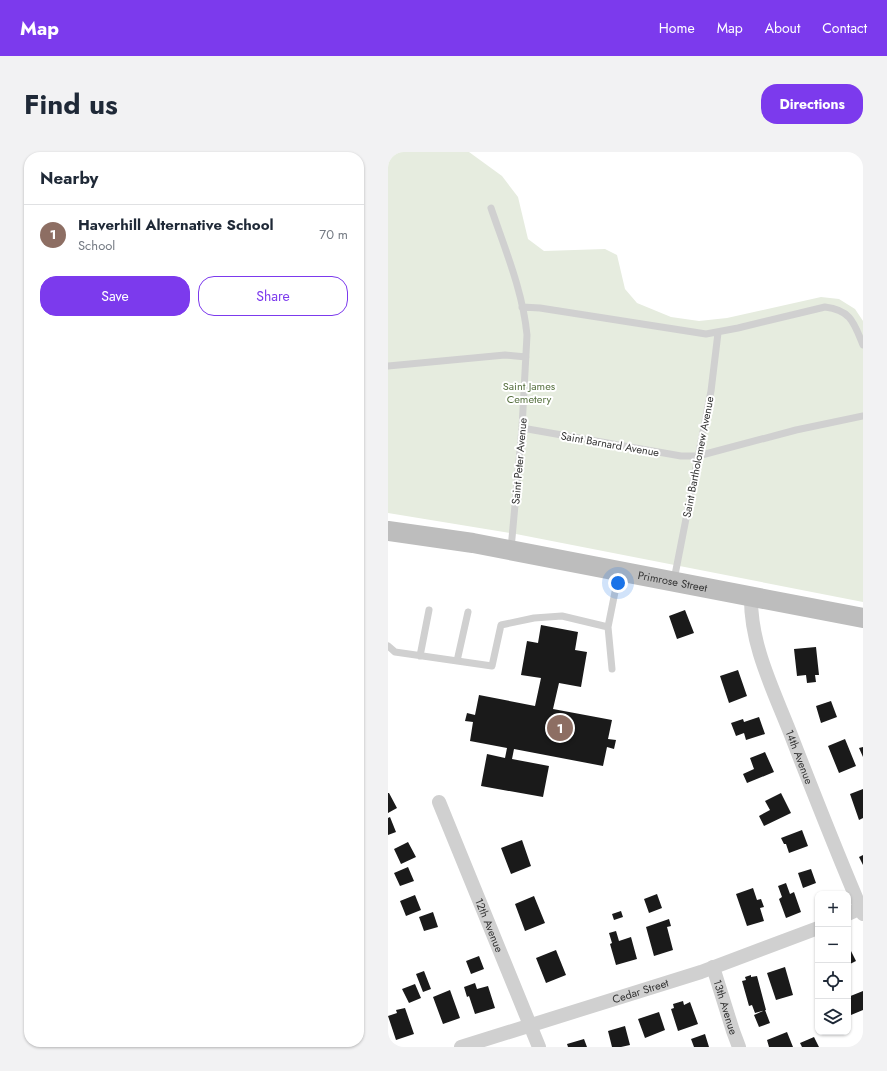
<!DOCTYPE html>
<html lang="en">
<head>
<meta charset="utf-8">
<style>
	body { margin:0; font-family:Jost,sans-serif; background:#f2f2f3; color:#1f2937 }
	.controls { position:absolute; right:12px; bottom:12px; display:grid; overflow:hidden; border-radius:8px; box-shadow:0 1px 3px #0004 }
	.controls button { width:36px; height:36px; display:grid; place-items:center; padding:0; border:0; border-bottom:1px solid #e0e1e3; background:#fff; color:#1f2937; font:20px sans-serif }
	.you { position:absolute; left:230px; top:431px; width:14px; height:14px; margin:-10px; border:3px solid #fff; border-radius:50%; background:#1a73e8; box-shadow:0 0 0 6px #1a73e833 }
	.badge { display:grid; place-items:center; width:26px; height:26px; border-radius:50%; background:#7c3aed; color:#fff; font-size:13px; font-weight:700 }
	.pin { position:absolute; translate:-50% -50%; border:2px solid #fff; box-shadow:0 1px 4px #0006 }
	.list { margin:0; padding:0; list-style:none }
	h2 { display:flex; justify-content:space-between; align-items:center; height:52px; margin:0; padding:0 16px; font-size:17px }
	h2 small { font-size:13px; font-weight:400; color:#747a83 }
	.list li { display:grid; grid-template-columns:26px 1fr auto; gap:12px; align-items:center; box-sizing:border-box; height:60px; padding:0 16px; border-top:1px solid #e0e1e3 }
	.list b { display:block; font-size:15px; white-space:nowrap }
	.list p { margin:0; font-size:13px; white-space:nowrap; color:#747a83 }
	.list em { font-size:13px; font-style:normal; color:#747a83 }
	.actions { display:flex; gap:8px; padding:12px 16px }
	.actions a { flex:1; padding:9px 0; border:1px solid #7c3aed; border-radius:16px; text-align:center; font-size:14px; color:#7c3aed }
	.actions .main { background:#7c3aed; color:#fff }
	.icon { flex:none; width:22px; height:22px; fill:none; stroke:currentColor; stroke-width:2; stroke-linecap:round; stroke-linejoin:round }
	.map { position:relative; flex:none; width:475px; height:895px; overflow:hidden; border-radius:16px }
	header { display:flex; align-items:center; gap:24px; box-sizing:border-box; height:56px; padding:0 20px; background:#7c3aed; color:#fff }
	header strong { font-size:19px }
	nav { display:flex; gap:22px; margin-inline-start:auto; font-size:14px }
	.intro { display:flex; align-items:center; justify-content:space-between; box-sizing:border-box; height:96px; padding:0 24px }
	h1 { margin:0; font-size:28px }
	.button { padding:10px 18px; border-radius:16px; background:#7c3aed; color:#fff; font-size:14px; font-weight:700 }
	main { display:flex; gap:24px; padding:0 24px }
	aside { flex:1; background:#fff; border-radius:16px; box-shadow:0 1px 3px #0004 }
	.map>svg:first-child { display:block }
</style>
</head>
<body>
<header>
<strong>Map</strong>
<nav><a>Home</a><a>Map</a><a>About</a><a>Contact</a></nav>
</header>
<div class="intro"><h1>Find us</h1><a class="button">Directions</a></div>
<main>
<aside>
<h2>Nearby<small></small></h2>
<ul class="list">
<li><span class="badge" style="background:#8d6e63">1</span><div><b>Haverhill Alternative School</b><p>School</p></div><em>70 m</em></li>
</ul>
<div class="actions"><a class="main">Save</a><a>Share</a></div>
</aside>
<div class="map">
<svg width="475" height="895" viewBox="0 0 475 895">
	<rect width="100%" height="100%" fill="#fff"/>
	<path fill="#e6ecdf" d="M 0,0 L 81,0 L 114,24 L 130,45 L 140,87 L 156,99 L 217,97 L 229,103 L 237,137 L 249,151 L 283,165 L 311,169 L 339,166 L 433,145 L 451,147 L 467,157 L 475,169 L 475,450 L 128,382 L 0,361 Z"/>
	<path fill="#1a1a1a" d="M 297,458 L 306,481 L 289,487 L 281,464 Z
		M 153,473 L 190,480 L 187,498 L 199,500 L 193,535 L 171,531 L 165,557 L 224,568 L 220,587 L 228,588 L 226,597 L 219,595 L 215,614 L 126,597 L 124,607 L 161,614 L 155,645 L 93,634 L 99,602 L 117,606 L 119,596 L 82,589 L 85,570 L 77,569 L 79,561 L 87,563 L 91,543 L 147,554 L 153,526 L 133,523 L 139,489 L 150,491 Z
		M 428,495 L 431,523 L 427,523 L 428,530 L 419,531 L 418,523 L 409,524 L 406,497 Z
		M 350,518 L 359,544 L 341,551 L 332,524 Z
		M 443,549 L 449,565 L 433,571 L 428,554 Z
		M 371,565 L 377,582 L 358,588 L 356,581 L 348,584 L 343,571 L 355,567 L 356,570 Z
		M 457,587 L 468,614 L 451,621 L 440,594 Z
		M 475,595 L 475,605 L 471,596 Z
		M 377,600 L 386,620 L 359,631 L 355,622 L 366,617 L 362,606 Z
		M 475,637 L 475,666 L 471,668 L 462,642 Z
		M 0,641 L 1,641 L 9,656 L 0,661 Z
		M 393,641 L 403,661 L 376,674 L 371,664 L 382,658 L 377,649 Z
		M 2,665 L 8,680 L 0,683 L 0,666 Z
		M 414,678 L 420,694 L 401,701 L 398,692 L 396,692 L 393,686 Z
		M 134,688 L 143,714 L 123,722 L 113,696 Z
		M 20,690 L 28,705 L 13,712 L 6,697 Z
		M 475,703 L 475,713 L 471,705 Z
		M 20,715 L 26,729 L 12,734 L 6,721 Z
		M 423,717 L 428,731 L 415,736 L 410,721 Z
		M 398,731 L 402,742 L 406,740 L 413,760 L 398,766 L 391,747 L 394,745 L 390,734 Z
		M 365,736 L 369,748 L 373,747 L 376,755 L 372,756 L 376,769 L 359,774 L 348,742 Z
		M 269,742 L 274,756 L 261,761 L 256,747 Z
		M 27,743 L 33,758 L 18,764 L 12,749 Z
		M 146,744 L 157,771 L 137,779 L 127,752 Z
		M 233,759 L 235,765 L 226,768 L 224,762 Z
		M 45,760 L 50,775 L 36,779 L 31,765 Z
		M 281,767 L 283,774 L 279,775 L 285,798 L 266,804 L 258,775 Z
		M 228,779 L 231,789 L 243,785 L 249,807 L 228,813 L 222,792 L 224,791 L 221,781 Z
		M 460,793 L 468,809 L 460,813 Z
		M 168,798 L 178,823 L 158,831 L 148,806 Z
		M 91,804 L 96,817 L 83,822 L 78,809 Z
		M 397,815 L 405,843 L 388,848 L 379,821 Z
		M 36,819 L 43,837 L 35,840 L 28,822 Z
		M 363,823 L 363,825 L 369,824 L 378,858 L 367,861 L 364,853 L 361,854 L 354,829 L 358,828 L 357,825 Z
		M 87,831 L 89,837 L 100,834 L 107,856 L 87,862 L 81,844 L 79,845 L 76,835 Z
		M 27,832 L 33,846 L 21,851 L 14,837 Z
		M 62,838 L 72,866 L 55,872 L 45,845 Z
		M 475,839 L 475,858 L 463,863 L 460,855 L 460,845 Z
		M 295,849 L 296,853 L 302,850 L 310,872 L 290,879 L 283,857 L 286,856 L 285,852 Z
		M 17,856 L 26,882 L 8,888 L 0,864 L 9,861 L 8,858 Z
		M 377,858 L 382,871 L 371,875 L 366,863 Z
		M 271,860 L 277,878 L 257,886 L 250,867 Z
		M 237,874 L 242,893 L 233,895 L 224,895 L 220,879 Z
		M 399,880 L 405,895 L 381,895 L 379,888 Z
		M 317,882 L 321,895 L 306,895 L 303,887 Z
		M 426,885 L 431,895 L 414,895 L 412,891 Z
		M 196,887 L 199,895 L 180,895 L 179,892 Z"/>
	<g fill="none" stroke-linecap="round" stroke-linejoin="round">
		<path stroke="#d0d0d0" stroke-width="7" d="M 103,56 C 117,97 135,140 139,183 L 134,276 L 123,397
			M 134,155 L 152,156 L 318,182 L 350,176 L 437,155 C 463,158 466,171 475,193
			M 0,214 L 117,203 L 138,205
			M 134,276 L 293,304 L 310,304 L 408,278 L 475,264
			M 286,428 L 323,239 L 330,181
			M 220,475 L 224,517
			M 0,494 L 7,500 L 104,514 L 113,473 L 146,466 L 174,464 L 220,475 L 231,420
			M 32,504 L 41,458
			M 69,509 L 80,460"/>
		<g stroke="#d0d0d0" stroke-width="14">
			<path id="s1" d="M 363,444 C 362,491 384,535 401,578 C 425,640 449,701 475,762"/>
			<path id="s2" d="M 51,650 L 151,895"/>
			<path d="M 460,762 L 475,755"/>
			<path id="s3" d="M 325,815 L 345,879 L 351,895"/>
			<path id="s4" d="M 73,895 L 313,820 L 430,776"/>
		</g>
		<path stroke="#bdbdbd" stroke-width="20" id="s5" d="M 0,379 L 85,391 L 475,466"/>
	</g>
	<g text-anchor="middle" stroke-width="4" stroke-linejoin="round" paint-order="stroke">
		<g font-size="11" fill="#56703f" stroke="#fff">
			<text x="141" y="238">Saint James<tspan x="141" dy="13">Cemetery</tspan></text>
		</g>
		<g font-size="11" fill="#333" stroke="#fff">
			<text transform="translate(222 292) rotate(10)" y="4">Saint Barnard Avenue</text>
			<text transform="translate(310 305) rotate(-79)" y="4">Saint Bartholomew Avenue</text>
			<text transform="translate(131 309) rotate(-85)" y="4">Saint Peter Avenue</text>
			<text dy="4" stroke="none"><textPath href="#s5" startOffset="289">Primrose Street</textPath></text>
			<text dy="4" stroke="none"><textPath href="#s1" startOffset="169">14th Avenue</textPath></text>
			<text dy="4" stroke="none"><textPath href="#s2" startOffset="133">12th Avenue</textPath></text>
			<text dy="4" stroke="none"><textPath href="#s4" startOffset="188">Cedar Street</textPath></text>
			<text dy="4" stroke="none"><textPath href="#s3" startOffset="42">13th Avenue</textPath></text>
		</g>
	</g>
</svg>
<div class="controls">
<button>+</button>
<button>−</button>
<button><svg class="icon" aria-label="locate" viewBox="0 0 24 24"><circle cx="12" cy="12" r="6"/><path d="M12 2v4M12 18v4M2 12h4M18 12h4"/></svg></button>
<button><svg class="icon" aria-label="layers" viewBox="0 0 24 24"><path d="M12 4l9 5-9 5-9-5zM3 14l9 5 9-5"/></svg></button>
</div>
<div class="you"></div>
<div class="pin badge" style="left:172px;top:576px;background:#8d6e63">1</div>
</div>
</main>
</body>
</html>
